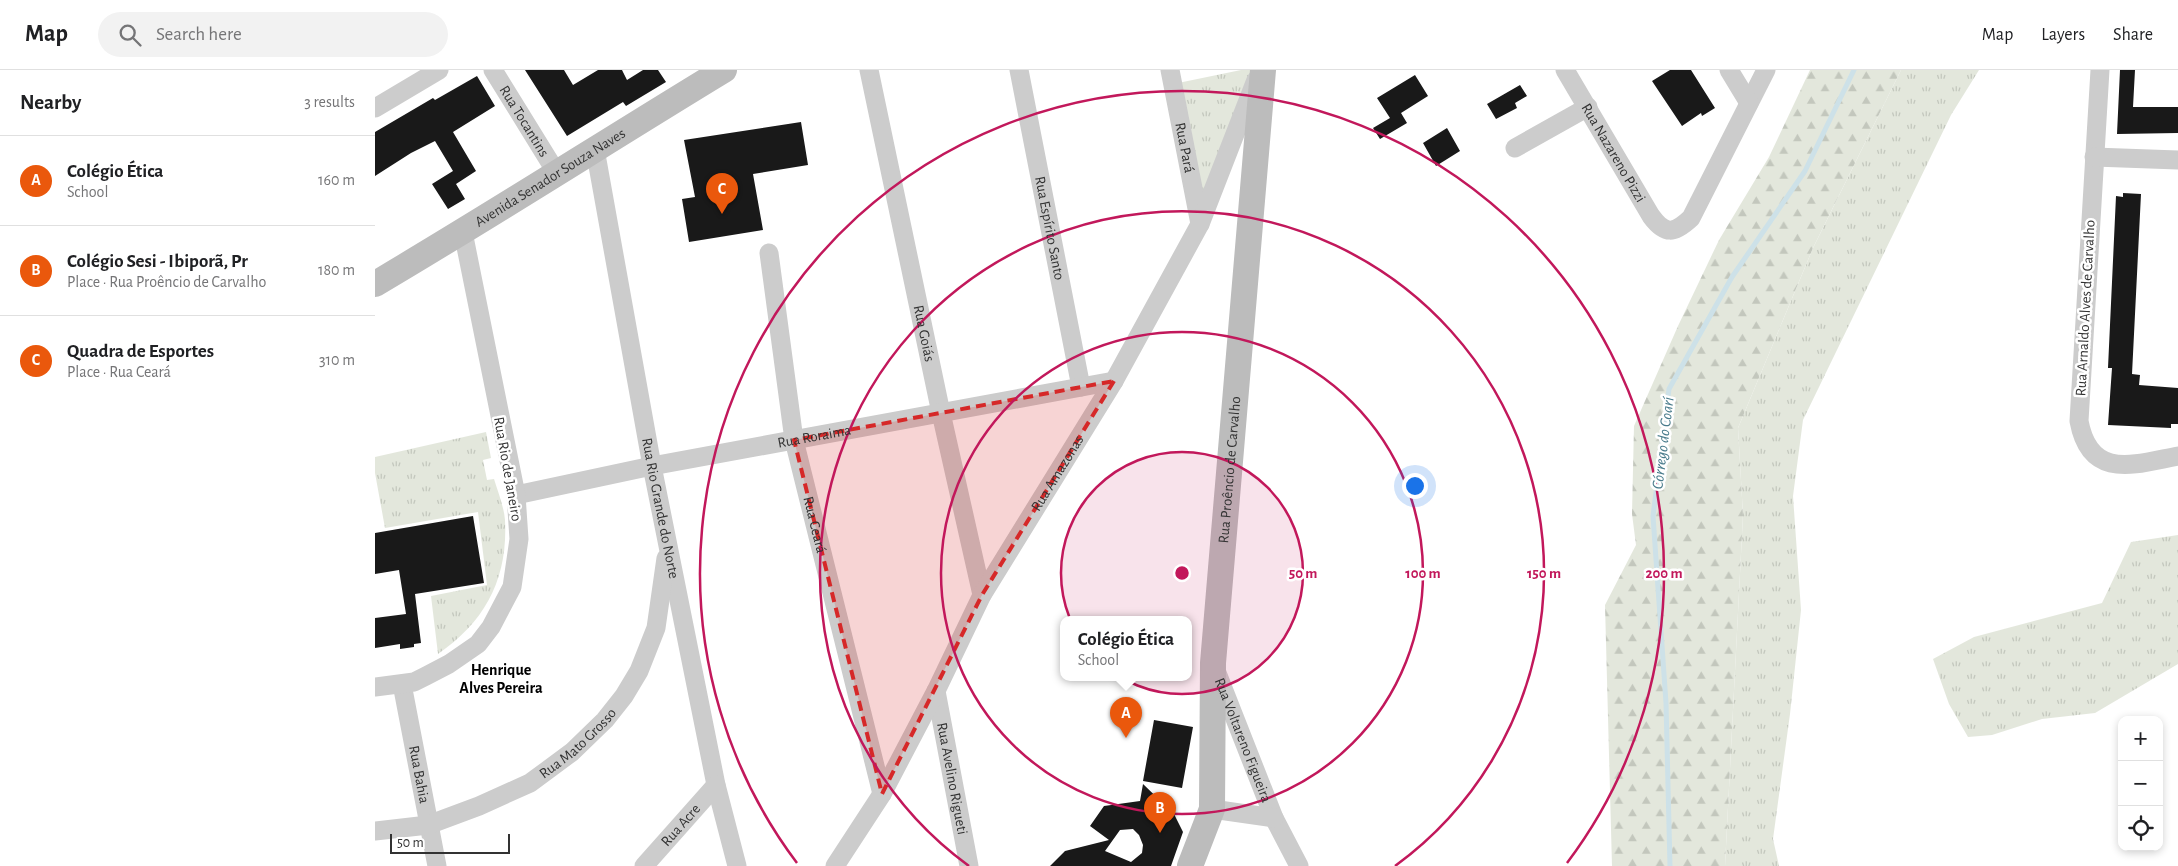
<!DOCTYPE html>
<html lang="en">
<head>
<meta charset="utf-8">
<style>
	body { margin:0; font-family:"Alegreya Sans",sans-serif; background:#f2f2f2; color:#202124 }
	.controls { position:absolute; right:15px; bottom:15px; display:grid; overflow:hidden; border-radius:10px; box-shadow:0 2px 8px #0003 }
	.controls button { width:45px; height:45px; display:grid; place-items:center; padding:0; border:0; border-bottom:1px solid #e0e0e0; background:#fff; color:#202124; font:25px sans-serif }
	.scale { position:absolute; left:15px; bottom:12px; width:120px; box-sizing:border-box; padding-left:5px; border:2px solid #323232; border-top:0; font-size:14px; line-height:18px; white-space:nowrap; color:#323232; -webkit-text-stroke:4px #fff; paint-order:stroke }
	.you { position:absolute; left:1039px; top:415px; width:18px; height:18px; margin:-12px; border:4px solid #fff; border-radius:50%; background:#1a73e8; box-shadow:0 0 0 8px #1a73e833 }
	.badge { display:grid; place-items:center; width:32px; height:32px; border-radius:50%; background:#ea580c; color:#fff; font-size:16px; font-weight:700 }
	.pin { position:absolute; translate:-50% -41px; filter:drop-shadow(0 1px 2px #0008) }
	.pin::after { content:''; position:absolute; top:26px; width:18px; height:15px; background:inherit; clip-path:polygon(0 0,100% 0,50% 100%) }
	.popup { position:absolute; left:685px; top:546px; width:132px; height:65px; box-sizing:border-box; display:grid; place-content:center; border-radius:10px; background:#fff; filter:drop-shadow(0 1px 4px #0005); font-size:16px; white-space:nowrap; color:#757577 }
	.popup b { font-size:19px; color:#202124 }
	.popup::after { content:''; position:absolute; left:50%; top:100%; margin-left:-10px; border:10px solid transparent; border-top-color:#fff }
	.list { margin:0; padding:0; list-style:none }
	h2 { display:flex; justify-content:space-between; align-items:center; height:65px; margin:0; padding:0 20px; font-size:21px }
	h2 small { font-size:16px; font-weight:400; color:#757577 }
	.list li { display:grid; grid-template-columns:32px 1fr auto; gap:15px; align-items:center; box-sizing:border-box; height:90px; padding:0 20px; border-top:1px solid #e0e0e0 }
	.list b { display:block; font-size:19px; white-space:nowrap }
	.list p { margin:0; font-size:16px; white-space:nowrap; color:#757577 }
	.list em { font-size:16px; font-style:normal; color:#757577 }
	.icon { flex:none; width:28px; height:28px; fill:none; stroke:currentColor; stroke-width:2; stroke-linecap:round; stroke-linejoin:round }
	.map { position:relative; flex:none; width:1803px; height:796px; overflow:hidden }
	header { display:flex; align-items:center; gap:30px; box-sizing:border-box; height:70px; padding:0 25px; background:#fff; border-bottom:1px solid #e0e0e0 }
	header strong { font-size:24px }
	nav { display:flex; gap:28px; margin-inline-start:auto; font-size:18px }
	.search { width:350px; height:45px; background:#f2f2f2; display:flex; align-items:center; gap:12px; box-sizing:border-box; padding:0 18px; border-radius:28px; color:#757577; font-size:19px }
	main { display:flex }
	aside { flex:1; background:#fff }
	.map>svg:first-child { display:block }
</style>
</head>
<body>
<header>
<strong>Map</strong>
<div class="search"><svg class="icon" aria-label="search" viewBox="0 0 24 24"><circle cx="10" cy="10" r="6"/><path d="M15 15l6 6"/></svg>Search here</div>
<nav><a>Map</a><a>Layers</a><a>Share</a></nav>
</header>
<main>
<aside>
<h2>Nearby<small>3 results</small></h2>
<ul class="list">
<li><span class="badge">A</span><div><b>Colégio Ética</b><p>School</p></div><em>160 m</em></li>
<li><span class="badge">B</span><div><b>Colégio Sesi - Ibiporã, Pr</b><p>Place · Rua Proêncio de Carvalho</p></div><em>180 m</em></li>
<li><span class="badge">C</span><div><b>Quadra de Esportes</b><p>Place · Rua Ceará</p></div><em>310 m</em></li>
</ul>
</aside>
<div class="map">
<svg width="1803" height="796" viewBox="0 0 1803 796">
	<defs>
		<pattern id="grass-tufts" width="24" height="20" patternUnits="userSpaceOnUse" patternTransform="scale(1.25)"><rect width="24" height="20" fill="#e3e7dc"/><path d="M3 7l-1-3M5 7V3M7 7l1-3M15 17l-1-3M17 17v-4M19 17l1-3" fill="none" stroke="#c3c7bd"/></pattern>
		<pattern id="forest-firs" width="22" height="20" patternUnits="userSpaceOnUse" patternTransform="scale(1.25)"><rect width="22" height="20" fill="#e3e7dc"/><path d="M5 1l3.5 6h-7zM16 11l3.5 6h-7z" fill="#c3c7bd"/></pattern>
	</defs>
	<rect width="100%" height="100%" fill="#fff"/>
	<path fill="url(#grass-tufts)" d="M 866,0 L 881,0 L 826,129 L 803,13 Z
		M 1526,0 L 1604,0 L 1576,45 L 1428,350 L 1418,426 L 1426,540 L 1415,644 L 1398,769 L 1404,796 L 1350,796 L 1368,445 L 1363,358 L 1438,178 Z
		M 111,362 L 116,388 L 108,390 L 112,410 L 119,409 C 123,422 129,437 130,450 C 133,508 111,551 63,584 L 56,526 L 112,515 L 103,442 L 10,458 L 0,403 L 0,387 Z
		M 1803,465 L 1803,594 L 1720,643 L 1667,649 L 1617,665 L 1593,667 L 1574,634 L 1558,589 L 1599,567 L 1727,533 L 1756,472 Z"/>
	<path fill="url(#forest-firs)" d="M 1435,0 L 1526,0 L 1438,178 L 1363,358 L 1368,445 L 1350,796 L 1237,796 L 1230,535 L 1261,475 L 1257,444 L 1259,356 L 1303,256 L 1344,170 L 1394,87 Z"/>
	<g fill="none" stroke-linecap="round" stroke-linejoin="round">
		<path stroke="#cde1e8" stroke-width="5" d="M 1295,796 L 1291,633 L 1278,446 L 1294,319 L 1357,207 L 1430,101 L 1479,0"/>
	</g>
	<path fill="#191919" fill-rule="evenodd" d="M 150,0 L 189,0 L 198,15 L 223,0 L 247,0 L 252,10 L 268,0 L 283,0 L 291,12 L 251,36 L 248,32 L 192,66 Z
		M 1295,0 L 1316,0 L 1340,38 L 1327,46 L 1326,43 L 1307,56 L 1277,11 Z
		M 1745,0 L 1760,0 L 1758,37 L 1803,37 L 1803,63 L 1742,64 Z
		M 1040,5 L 1053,26 L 1026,43 L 1032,53 L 1005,69 L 998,58 L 1015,48 L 1002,28 Z
		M 102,6 L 120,36 L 78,62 L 101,101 L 81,114 L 90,129 L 73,139 L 57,114 L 78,101 L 60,71 L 36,83 L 0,106 L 0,62 L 58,28 L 60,30 Z
		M 1145,15 L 1152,26 L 1140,33 L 1142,38 L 1121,49 L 1112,34 Z
		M 426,52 L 433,95 L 378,104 L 388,160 L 314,172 L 307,129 L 320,127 L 309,70 Z
		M 1072,58 L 1085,81 L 1061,96 L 1048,73 Z
		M 1748,123 L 1766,124 L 1757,304 L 1765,305 L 1764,315 L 1803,318 L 1803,354 L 1796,354 L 1796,358 L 1733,355 L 1737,298 L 1733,298 L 1741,126 L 1748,127 Z
		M 98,446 L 109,513 L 40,524 L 46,573 L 39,574 L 39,577 L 25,579 L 25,574 L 0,578 L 0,548 L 31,544 L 24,500 L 0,504 L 0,463 Z
		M 779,650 L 818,657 L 807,718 L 768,711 Z
		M 768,714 L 799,744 L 808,762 L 796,796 L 675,796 L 690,781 L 734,770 L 715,756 L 729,736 L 765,731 ZM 758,759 L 764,765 L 768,775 L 767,783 L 756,792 L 730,781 L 745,760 Z"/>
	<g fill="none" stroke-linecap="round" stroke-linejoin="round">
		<g stroke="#ccc" stroke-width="19">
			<path id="s1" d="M 118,0 L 181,102"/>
			<path id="s2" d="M 494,0 L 566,343 L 607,525"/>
			<path id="s3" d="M 644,0 L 706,317"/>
			<path id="s4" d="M 795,0 L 825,154"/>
			<path id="s5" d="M 1190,0 L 1276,146 C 1290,165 1299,164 1316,148 L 1391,0"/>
			<path d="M 1354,0 L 1374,33"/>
			<path d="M 1725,0 L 1704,351 C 1715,411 1760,394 1803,386"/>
			<path d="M 0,38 L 64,0"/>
			<path d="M 1140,78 L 1213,37"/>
			<path id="s6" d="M 220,79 L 277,396 L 341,715 L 362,796"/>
			<path d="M 1719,87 L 1803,90"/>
			<path id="s7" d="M 394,183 L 419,370 L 507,724"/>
			<path id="s8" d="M 141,425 L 277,396 L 739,311"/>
			<path id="s9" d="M 842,603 L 899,748 L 924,796"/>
			<path id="s10" d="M 27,614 L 62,796"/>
			<path d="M 0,617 L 39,612 L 51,606 L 74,594 L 103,574 L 116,557 L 137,517 L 144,469 L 141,425 L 88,162"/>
			<path id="s11" d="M 561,621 L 594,796"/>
			<path d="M 837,739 L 899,748"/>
			<path id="s12" d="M 0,761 L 53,755 L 104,736 L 155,713 L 197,682 L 230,650 L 249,626 L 264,601 L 281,558 L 291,488"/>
			<path id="s13" d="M 269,796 L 341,715"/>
			<path id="s14" d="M 460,796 L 507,724 L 561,621 L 607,525 L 739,311 L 825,154 L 881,10"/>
		</g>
		<g stroke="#bcbcbc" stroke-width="26">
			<path id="s15" d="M 0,214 C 117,145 232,71 349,0"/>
			<path id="s16" d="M 815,796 L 837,739 L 838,593 L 888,0"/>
		</g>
	</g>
	<path fill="#d62828" fill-opacity="0.2" stroke="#d62828" stroke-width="4" stroke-dasharray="10 6" stroke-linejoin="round" d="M 739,311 L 607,525 L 507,724 L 419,370 Z"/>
	<circle cx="807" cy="503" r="121" fill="#c2185b" fill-opacity=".12"/>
	<g fill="none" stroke="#c2185b" stroke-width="2.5">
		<circle cx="807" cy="503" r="121"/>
		<circle cx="807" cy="503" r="241"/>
		<path d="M594 796A362 362 0 1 1 1020 796"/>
		<path d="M422 793A482 482 0 1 1 1192 793"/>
	</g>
	<g text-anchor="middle" stroke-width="5" stroke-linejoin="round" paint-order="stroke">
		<g font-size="15" fill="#323232" stroke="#fff">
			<text dy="5" stroke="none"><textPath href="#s1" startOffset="60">Rua Tocantins</textPath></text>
			<text dy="5" stroke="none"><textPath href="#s4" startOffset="79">Rua Pará</textPath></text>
			<text dy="5" stroke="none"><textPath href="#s5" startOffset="96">Rua Nazareno Pizzi</textPath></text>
			<text dy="5" stroke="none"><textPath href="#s15" startOffset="205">Avenida Senador Souza Naves</textPath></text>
			<text dy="5" stroke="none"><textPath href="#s3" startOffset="161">Rua Espírito Santo</textPath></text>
			<text transform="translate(1710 238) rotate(-87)" y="5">Rua Arnaldo Alves de Carvalho</text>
			<text dy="5" stroke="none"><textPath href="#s2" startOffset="269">Rua Goiás</textPath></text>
			<text dy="5" stroke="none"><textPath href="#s8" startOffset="304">Rua Roraima</textPath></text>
			<text transform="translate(133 399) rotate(80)" y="5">Rua Rio de Janeiro</text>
			<text dy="5" stroke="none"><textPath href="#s16" startOffset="401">Rua Proêncio de Carvalho</textPath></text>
			<text dy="5" stroke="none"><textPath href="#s14" startOffset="452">Rua Amazonas</textPath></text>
			<text dy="5" stroke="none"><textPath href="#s6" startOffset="365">Rua Rio Grande do Norte</textPath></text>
			<text dy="5" stroke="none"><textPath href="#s7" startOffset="276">Rua Ceará</textPath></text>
			<text dy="5" stroke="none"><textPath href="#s12" startOffset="226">Rua Mato Grosso</textPath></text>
			<text dy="5" stroke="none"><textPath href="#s9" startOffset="72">Rua Voltareno Figueira</textPath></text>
			<text dy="5" stroke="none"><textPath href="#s10" startOffset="92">Rua Bahia</textPath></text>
			<text dy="5" stroke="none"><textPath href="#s11" startOffset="89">Rua Avelino Rigueti</textPath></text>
			<text dy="5" stroke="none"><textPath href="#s13" startOffset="55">Rua Acre</textPath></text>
		</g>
		<g font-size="16" font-style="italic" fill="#487b8b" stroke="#fff">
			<text transform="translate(1287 373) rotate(-83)" y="6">Córrego do Coarí</text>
		</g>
		<g font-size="16" font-weight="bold" fill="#000" stroke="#fff">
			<text x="126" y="605">Henrique<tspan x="126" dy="18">Alves Pereira</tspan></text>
		</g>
	</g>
	<circle cx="807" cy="503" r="8" fill="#c2185b" stroke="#fff" stroke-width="2.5"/>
	<g font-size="15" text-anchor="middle" font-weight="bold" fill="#c2185b" stroke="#fff" stroke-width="5" stroke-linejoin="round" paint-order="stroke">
		<text x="928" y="508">50 m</text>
		<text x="1048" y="508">100 m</text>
		<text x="1169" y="508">150 m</text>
		<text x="1289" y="508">200 m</text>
	</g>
</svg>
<div class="controls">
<button>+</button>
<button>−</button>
<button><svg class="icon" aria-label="locate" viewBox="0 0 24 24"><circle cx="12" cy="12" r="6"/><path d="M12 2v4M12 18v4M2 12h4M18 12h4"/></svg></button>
</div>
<div class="scale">50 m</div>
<div class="you"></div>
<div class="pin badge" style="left:751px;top:668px">A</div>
<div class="popup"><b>Colégio Ética</b>School</div>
<div class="pin badge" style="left:785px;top:763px">B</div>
<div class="pin badge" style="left:347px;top:144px">C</div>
</div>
</main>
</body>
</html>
